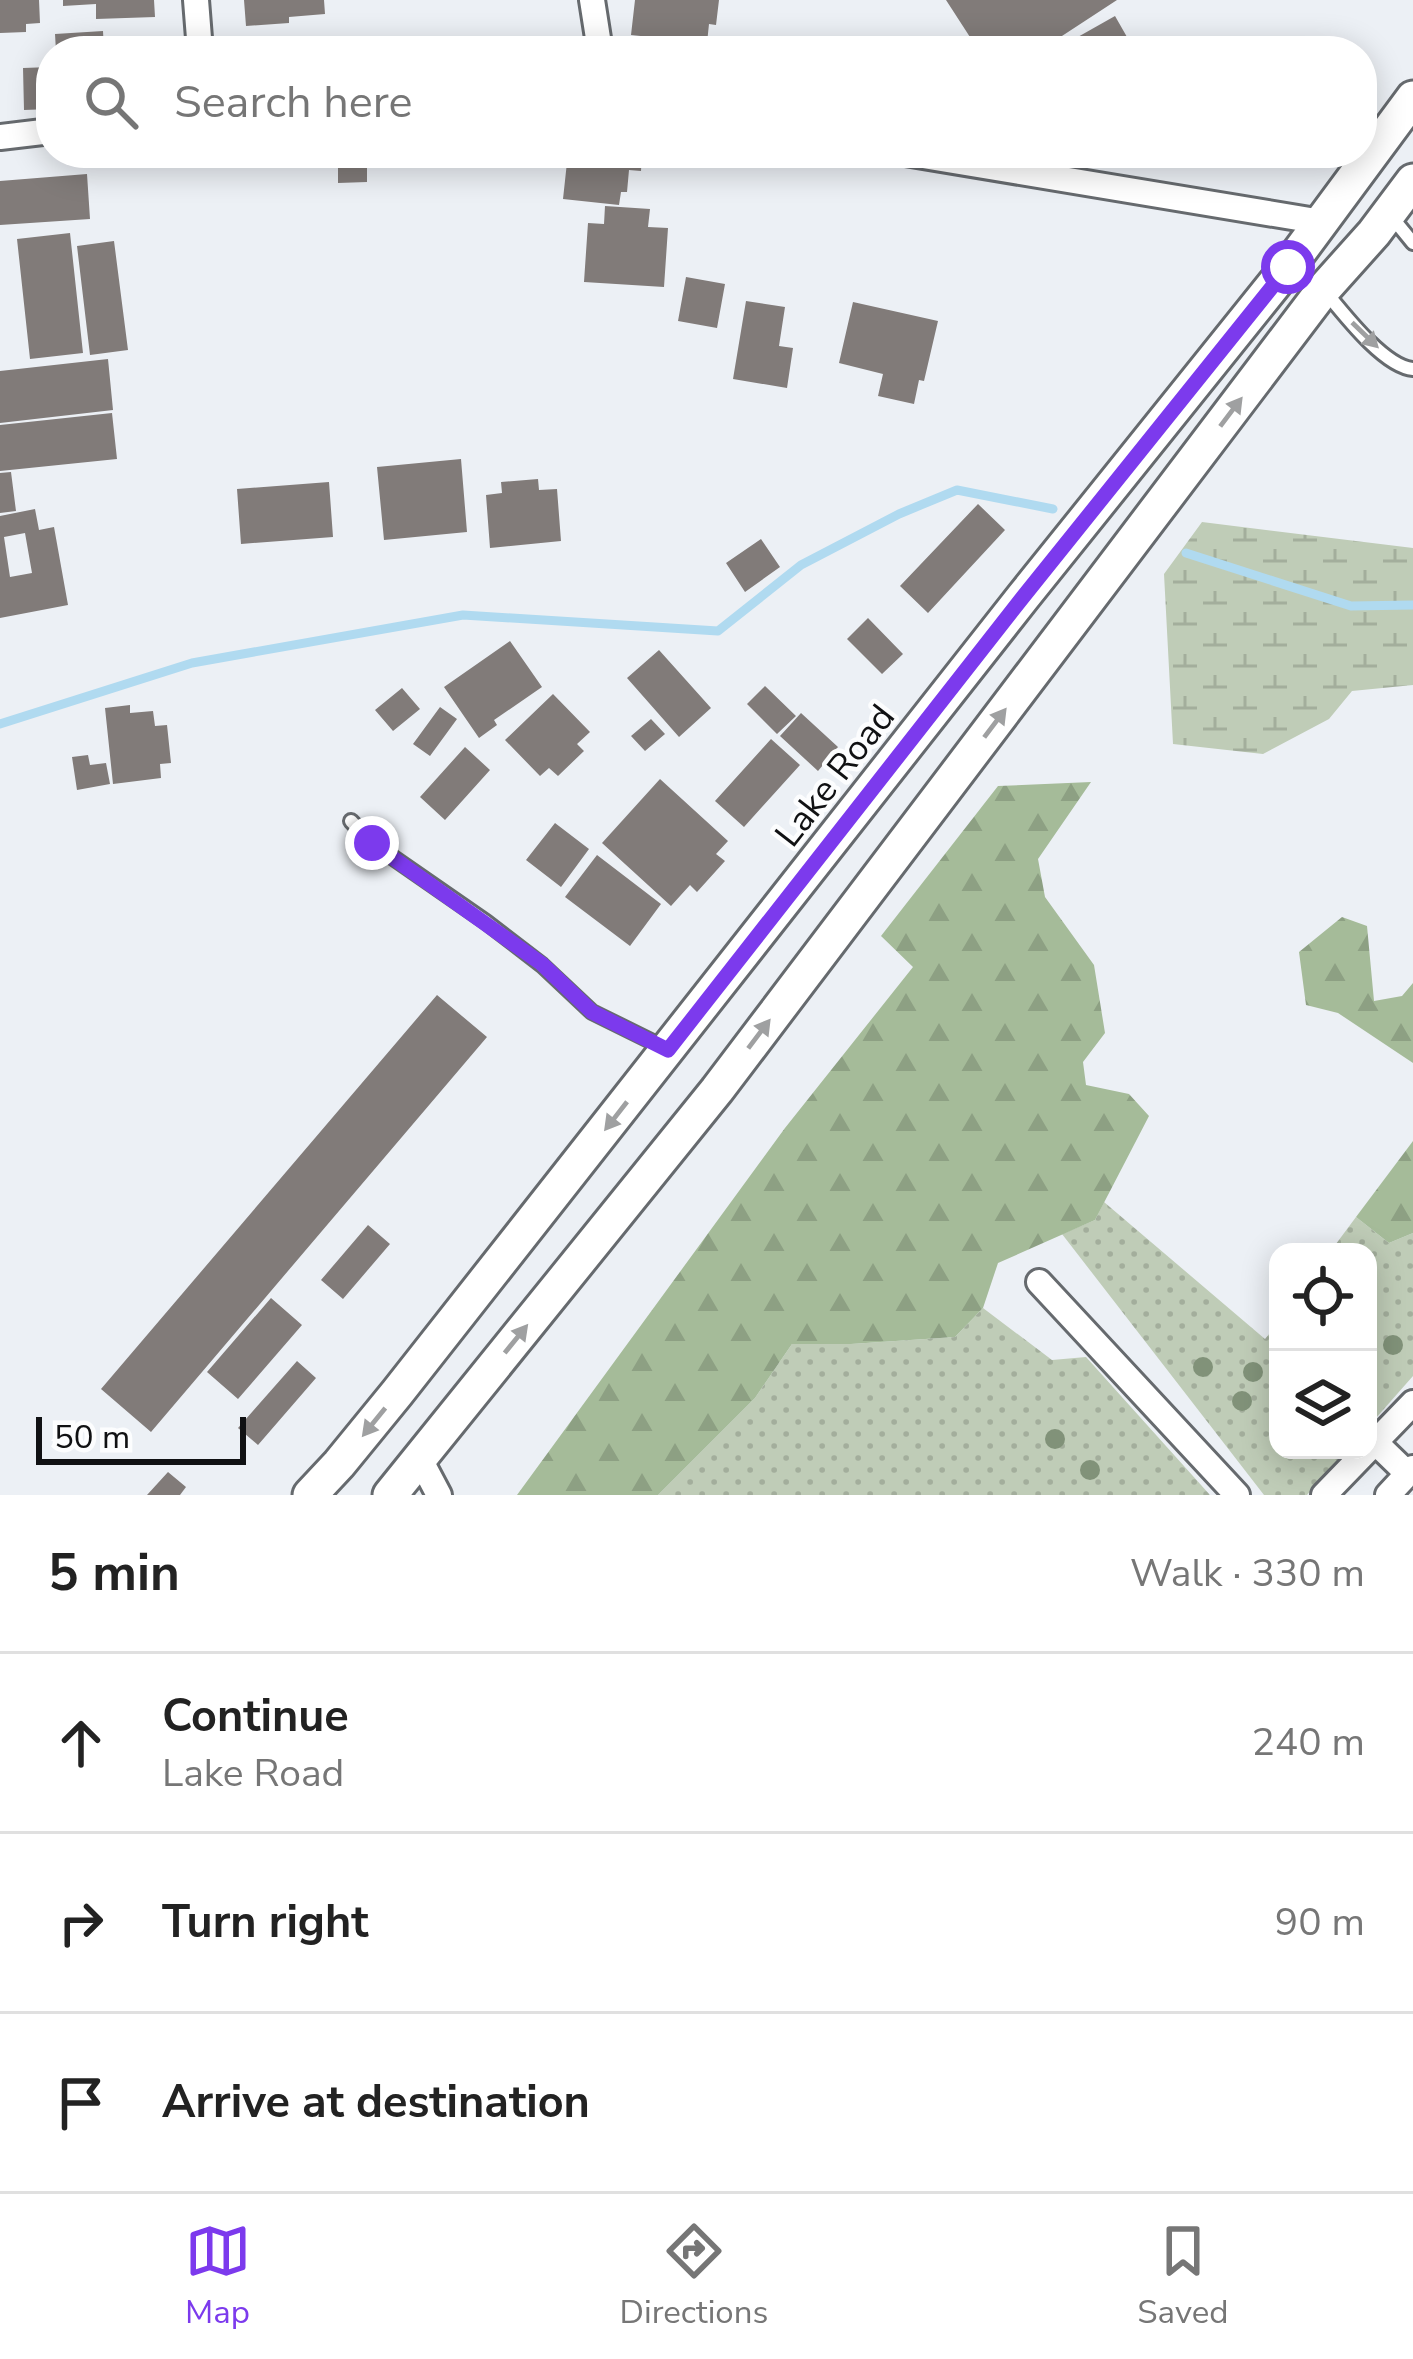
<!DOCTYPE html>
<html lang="en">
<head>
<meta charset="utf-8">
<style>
	body { margin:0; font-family:"Nunito Sans",sans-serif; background:#f6f6f6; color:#222 }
	.controls { position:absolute; right:36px; bottom:36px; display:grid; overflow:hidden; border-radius:24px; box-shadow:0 6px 30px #0003 }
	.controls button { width:108px; height:108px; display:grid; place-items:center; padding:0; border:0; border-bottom:3px solid #e0e0e0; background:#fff; color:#222; font:60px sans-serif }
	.scale { position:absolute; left:36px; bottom:30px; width:210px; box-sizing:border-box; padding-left:12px; border:6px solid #101113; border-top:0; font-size:33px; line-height:42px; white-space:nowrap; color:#101113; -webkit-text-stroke:9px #fcfdfe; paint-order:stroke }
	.stop { position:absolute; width:36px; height:36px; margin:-27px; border:9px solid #7c3aed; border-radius:50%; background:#fff }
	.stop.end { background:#7c3aed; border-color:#fff; box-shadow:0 3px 12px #0008 }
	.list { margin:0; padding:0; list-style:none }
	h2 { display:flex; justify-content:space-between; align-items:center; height:156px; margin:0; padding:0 48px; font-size:51px }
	h2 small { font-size:39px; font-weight:400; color:#767676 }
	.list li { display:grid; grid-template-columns:78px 1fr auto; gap:36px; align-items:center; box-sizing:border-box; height:180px; padding:0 48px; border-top:3px solid #e0e0e0 }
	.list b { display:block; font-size:45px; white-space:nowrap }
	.list p { margin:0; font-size:39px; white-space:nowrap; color:#767676 }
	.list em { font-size:39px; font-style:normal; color:#767676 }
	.icon { flex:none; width:66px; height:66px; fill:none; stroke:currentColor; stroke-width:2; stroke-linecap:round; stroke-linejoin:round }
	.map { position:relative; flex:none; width:1413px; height:1495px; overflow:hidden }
	.search { position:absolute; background:#fff; box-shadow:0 6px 30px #0003; left:36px; right:36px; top:36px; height:132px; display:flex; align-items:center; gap:30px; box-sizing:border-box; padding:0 42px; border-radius:48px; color:#767676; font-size:45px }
	.sheet { height:696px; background:#fff }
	nav { display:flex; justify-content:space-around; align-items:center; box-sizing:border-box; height:168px; border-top:3px solid #e0e0e0; background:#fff; font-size:33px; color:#767676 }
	nav a { display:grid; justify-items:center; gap:6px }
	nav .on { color:#7c3aed }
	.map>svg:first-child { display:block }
</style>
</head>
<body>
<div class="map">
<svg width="1413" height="1495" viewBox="0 0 1413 1495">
	<defs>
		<pattern id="grass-dots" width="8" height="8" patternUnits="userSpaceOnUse" patternTransform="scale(3)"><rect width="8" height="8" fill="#bfccb7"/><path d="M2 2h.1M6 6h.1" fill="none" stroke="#a3ae9c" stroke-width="1.8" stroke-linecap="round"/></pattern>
		<pattern id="forest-firs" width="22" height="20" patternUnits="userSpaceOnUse" patternTransform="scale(3)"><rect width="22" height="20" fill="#a5bb99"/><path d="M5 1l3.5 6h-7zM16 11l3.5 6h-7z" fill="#8da083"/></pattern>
		<pattern id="wetland-marsh" width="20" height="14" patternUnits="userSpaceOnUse" patternTransform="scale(3)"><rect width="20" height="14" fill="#bfccb7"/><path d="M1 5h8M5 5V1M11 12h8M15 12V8" fill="none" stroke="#a3ae9c"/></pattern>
	</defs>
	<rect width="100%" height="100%" fill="#ecf0f5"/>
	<path fill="url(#grass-dots)" d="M 1104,1202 L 1265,1339 L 1278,1323 L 1278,1450 L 1347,1450 L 1307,1495 L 1264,1495 L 1062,1234 L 1095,1220 Z
		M 1356,1217 L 1389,1243 L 1413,1233 L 1413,1376 L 1368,1427 L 1368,1252 L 1330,1252 Z
		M 983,1308 L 1052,1360 L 1086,1357 L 1210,1495 L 658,1495 L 755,1398 L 792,1344 L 851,1344 L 955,1337 Z"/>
	<path fill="url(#forest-firs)" d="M 1091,782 L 1038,859 L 1045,897 L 1094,965 L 1105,1033 L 1083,1062 L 1086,1085 L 1129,1094 L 1149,1116 L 1095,1220 L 998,1263 L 983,1308 L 955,1337 L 851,1344 L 792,1344 L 755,1398 L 658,1495 L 517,1495 L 785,1128 L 913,967 L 881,936 L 998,786 Z
		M 1342,917 L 1367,926 L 1374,1001 L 1402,996 L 1413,983 L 1413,1063 L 1338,1013 L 1306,1005 L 1299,952 Z
		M 1413,1141 L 1413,1233 L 1389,1243 L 1356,1217 Z"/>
	<path fill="url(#wetland-marsh)" d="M 1202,522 L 1413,548 L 1413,685 L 1352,691 L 1329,719 L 1263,754 L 1173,744 L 1164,574 Z"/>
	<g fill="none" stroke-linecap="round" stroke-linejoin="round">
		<path stroke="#b0daf0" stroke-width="9" d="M 1186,553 L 1351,606 L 1413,605
			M 0,724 L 192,663 L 463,615 L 718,631 L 801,565 L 899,514 L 957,490 L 1053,509"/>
	</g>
	<path fill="#817b79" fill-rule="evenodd" d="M 0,0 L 39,0 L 40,23 L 26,24 L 26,32 L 0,33 Z
		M 63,0 L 154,0 L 155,17 L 96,19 L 96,4 L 63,6 Z
		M 244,0 L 324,0 L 325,14 L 289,17 L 289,23 L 246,26 Z
		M 635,0 L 719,0 L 716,25 L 709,24 L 707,43 L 631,35 Z
		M 946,0 L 1117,0 L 1039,51 L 979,51 Z
		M 1115,16 L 1135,51 L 1053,51 Z
		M 103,31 L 104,51 L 56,51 L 55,34 Z
		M 51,67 L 51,109 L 24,110 L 23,68 Z
		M 280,153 L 318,153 L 318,165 L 280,165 Z
		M 568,153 L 642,153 L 641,171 L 629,170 L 627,192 L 621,192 L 619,205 L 563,199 Z
		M 338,159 L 367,159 L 367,182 L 338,183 Z
		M 87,174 L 90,219 L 0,225 L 0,181 Z
		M 605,206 L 650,209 L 648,227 L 668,228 L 664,287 L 584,282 L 588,223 L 604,224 Z
		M 70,233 L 83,353 L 30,359 L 17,239 Z
		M 114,241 L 128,350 L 90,355 L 77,246 Z
		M 686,277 L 725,284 L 717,328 L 678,321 Z
		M 746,301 L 785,307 L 779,346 L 793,348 L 787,388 L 733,379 Z
		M 853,302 L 938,321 L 924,381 L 919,380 L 914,404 L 878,396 L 883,374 L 839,363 Z
		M 108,359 L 113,410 L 0,423 L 0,371 Z
		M 112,413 L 117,459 L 0,471 L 0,425 Z
		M 461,459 L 467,532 L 384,540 L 377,467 Z
		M 11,472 L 16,511 L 0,513 L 0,473 Z
		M 538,479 L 539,490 L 557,489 L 561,541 L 490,548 L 486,495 L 502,493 L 501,482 Z
		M 329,482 L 333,537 L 241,544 L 237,489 Z
		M 978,504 L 1005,530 L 928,613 L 900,586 Z
		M 35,509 L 39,530 L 54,527 L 68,605 L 0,618 L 0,516 ZM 25,533 L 32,573 L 10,577 L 4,537 Z
		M 761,539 L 780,567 L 745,592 L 726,563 Z
		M 868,618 L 903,654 L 882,674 L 847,639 Z
		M 510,641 L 542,687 L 494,720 L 497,725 L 479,738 L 444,687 Z
		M 659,650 L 711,708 L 679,737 L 627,678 Z
		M 765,686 L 796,716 L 777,734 L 747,704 Z
		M 402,688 L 420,709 L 393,731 L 375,710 Z
		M 553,694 L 590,732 L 577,744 L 584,751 L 558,776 L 549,768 L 540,776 L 505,740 Z
		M 130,705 L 130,713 L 153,711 L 155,726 L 167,725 L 171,763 L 160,764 L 161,778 L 113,784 L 105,708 Z
		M 440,707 L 457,719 L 430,756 L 413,744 Z
		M 801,713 L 838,747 L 818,771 L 780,736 Z
		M 651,719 L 665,734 L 645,751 L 631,736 Z
		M 771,739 L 800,765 L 744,827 L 715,801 Z
		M 465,747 L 490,770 L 445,820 L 420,797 Z
		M 88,755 L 90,765 L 106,763 L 110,784 L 77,790 L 72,757 Z
		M 660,779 L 728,841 L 716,854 L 725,861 L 697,892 L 690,885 L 671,906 L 602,843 Z
		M 555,823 L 589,849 L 561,887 L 526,860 Z
		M 597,855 L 661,904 L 630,946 L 565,897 Z
		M 437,995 L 487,1037 L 151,1432 L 101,1389 Z
		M 368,1225 L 390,1244 L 343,1299 L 321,1280 Z
		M 271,1298 L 302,1325 L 238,1399 L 207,1372 Z
		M 297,1361 L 316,1378 L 258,1445 L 238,1428 Z
		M 168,1472 L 186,1487 L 180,1495 L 147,1495 Z"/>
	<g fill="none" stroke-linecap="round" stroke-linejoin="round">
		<defs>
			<path id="service" d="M 1391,216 L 1413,243
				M 1324,290 C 1343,313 1384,367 1413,369
				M 351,821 L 372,843 L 486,922 L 542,965 L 592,1012 L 667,1049"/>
			<path id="minor" d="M 196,0 L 200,51
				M 592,0 L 600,51
				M 0,137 L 51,131
				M 905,153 L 1322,222
				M 1039,1282 L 1237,1495
				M 1376,1443 L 1408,1474
				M 420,1459 L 439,1495
				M 1324,1495 L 1413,1403
				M 1388,1495 L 1413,1468"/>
			<path id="secondary" d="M 310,1495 L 339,1464 L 397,1393 L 1023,597 L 1288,267 L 1413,98
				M 390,1495 L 717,1090 L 1323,290 L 1374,233 L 1413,181"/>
		</defs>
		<use href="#service" stroke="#666a6e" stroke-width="18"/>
		<use href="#minor" stroke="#666a6e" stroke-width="30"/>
		<use href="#secondary" stroke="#666a6e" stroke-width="39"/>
		<use href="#service" stroke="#fff" stroke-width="12"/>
		<use href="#minor" stroke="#fff" stroke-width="24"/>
		<use href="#secondary" stroke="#fff" stroke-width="33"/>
	</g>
	<g fill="#819279">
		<circle cx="1393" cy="1345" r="10"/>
		<circle cx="1203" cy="1367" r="10"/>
		<circle cx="1253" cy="1372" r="10"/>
		<circle cx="1242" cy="1401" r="10"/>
		<circle cx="1055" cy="1439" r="10"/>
		<circle cx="1090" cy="1470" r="10"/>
	</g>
	<defs><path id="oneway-solid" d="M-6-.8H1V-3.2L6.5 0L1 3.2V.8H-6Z" transform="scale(3)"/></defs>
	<g fill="#9fa0a1">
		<use href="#oneway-solid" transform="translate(1365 335) rotate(44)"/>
		<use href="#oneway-solid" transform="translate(1231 412) rotate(-53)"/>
		<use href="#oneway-solid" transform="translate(995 723) rotate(-53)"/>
		<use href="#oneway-solid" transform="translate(759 1034) rotate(-53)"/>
		<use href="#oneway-solid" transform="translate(616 1116) rotate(128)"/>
		<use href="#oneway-solid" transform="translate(516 1339) rotate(-51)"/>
		<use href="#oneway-solid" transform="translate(374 1422) rotate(129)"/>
	</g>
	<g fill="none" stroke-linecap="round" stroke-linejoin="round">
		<path stroke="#7c3aed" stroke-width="15" d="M 372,843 L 542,964 L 592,1012 L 668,1050 L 1023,597 L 1288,267"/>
	</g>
	<g text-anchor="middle" stroke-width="9" stroke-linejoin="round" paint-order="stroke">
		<g font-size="36" fill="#101113" stroke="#fcfdfe">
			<text transform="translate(834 775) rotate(-52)" y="13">Lake Road</text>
		</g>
	</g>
</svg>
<div class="controls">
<button><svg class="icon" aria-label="locate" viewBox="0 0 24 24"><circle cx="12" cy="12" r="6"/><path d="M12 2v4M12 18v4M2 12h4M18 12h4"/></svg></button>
<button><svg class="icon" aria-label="layers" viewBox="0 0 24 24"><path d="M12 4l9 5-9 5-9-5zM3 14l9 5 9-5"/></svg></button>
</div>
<div class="scale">50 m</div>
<div class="stop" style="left:1288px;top:267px"></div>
<div class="stop end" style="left:372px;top:843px"></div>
<div class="search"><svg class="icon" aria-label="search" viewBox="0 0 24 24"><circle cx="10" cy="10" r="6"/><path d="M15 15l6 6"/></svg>Search here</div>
</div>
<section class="sheet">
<h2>5 min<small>Walk · 330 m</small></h2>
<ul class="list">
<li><svg class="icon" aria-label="ahead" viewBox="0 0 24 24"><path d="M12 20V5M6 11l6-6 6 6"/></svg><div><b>Continue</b><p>Lake Road</p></div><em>240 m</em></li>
<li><svg class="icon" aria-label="right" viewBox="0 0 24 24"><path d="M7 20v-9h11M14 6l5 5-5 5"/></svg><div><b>Turn right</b></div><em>90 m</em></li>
<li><svg class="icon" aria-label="arrive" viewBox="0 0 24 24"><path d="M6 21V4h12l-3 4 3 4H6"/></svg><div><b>Arrive at destination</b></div></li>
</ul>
</section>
<nav>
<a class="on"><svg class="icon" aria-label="map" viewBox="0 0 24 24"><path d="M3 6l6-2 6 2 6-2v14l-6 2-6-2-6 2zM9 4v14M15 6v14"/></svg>Map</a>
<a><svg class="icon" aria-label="directions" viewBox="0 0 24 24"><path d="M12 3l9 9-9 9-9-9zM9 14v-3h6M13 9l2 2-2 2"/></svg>Directions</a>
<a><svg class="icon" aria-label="saved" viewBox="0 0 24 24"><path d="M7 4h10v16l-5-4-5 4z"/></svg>Saved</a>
</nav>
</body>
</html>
